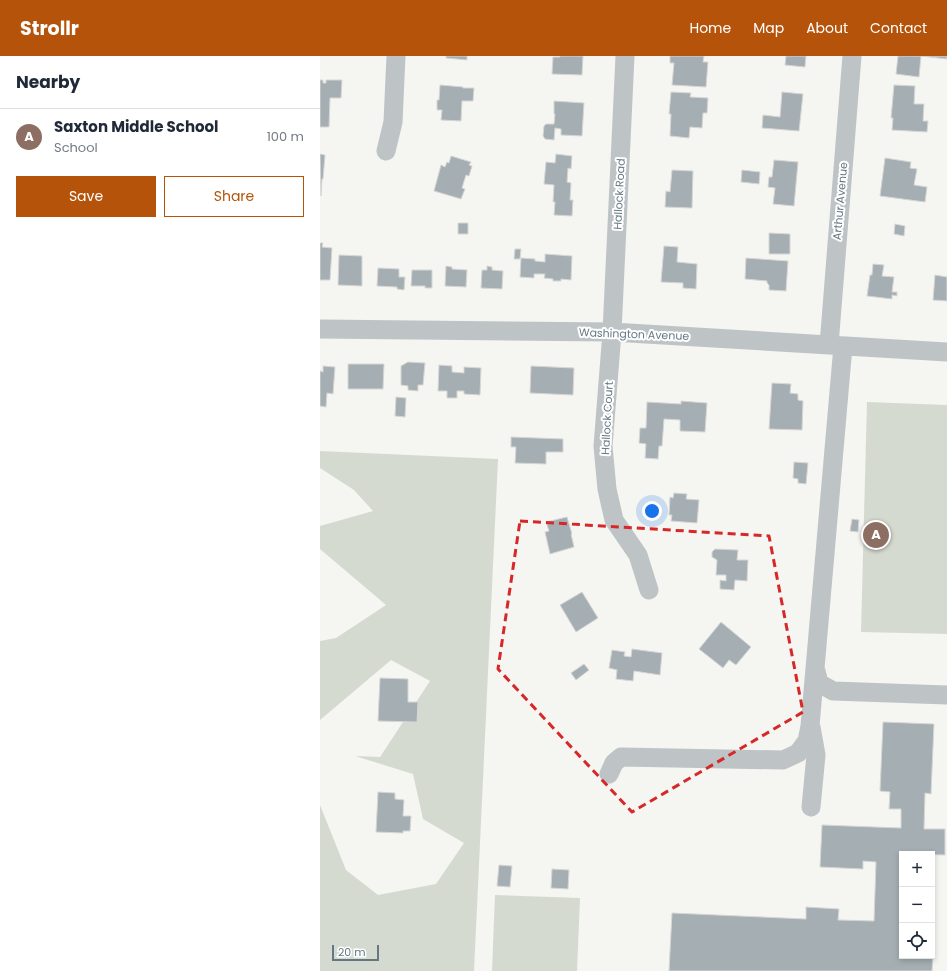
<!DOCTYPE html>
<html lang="en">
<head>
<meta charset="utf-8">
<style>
	body { margin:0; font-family:Poppins,sans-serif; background:#f2f2f3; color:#1f2937 }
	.controls { position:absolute; right:12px; bottom:12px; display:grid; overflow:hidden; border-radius:0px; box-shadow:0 2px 6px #0003 }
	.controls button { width:36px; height:36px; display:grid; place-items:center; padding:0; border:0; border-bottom:1px solid #e0e1e3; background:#fff; color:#1f2937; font:20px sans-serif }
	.scale { position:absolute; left:12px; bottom:10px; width:47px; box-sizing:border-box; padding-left:4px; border:2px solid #647883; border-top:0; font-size:11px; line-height:14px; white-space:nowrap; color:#647883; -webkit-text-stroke:3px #fff; paint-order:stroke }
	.you { position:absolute; left:332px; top:455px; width:14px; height:14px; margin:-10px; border:3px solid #fff; border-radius:50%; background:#1a73e8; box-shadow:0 0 0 6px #1a73e833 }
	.badge { display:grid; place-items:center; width:26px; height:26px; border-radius:50%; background:#b45309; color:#fff; font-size:13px; font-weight:700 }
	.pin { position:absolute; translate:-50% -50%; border:2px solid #fff; box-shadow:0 1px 4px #0006 }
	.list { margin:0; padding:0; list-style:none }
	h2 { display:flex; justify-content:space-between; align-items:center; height:52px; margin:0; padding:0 16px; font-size:17px }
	h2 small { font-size:13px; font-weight:400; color:#747a83 }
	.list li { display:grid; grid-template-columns:26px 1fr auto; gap:12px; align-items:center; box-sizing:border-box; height:56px; padding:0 16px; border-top:1px solid #e0e1e3 }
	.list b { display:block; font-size:15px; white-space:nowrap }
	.list p { margin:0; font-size:13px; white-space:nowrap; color:#747a83 }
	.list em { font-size:13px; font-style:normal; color:#747a83 }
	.actions { display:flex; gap:8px; padding:12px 16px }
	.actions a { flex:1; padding:9px 0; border:1px solid #b45309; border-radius:0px; text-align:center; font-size:14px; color:#b45309 }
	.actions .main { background:#b45309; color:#fff }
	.icon { flex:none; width:22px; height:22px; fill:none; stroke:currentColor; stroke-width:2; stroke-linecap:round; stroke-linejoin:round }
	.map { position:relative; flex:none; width:627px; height:915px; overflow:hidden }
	header { display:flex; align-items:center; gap:24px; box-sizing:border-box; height:56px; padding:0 20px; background:#b45309; color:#fff }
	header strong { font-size:19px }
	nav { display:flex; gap:22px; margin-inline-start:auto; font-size:14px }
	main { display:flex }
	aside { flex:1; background:#fff }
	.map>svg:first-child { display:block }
</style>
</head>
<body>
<header>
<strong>Strollr</strong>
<nav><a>Home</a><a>Map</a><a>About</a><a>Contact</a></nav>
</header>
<main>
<aside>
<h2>Nearby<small></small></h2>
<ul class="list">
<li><span class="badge" style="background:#8d6e63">A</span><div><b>Saxton Middle School</b><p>School</p></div><em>100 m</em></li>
</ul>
<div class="actions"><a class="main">Save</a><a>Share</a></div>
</aside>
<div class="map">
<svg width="627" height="915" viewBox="0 0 627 915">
	<rect width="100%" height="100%" fill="#f5f5f1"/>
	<path fill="#d5dad1" d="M 547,346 L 627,349 L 627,578 L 541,576 Z
		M 0,395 L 178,403 L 154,915 L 0,915 L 0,749 L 26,814 L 58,839 L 116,828 L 144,787 L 103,763 L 93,718 L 35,700 L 60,701 L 110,625 L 71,604 L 0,664 L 0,585 L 16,582 L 66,549 L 0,493 L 0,470 L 53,455 L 34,434 L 0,412 Z
		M 175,839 L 260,842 L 257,915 L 172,915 Z"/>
	<path fill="#a5afb3" stroke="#d6d6d4" d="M 126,0 L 147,0 L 147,4 L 126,2 Z
		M 240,0 L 263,0 L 262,19 L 232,18 L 233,1 L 240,1 Z
		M 350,0 L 384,0 L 383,6 L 388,6 L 386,31 L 352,29 L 354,7 L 350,7 Z
		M 466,0 L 486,0 L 485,11 L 465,9 Z
		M 578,0 L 627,0 L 627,3 L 601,0 L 599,21 L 576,18 Z
		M 0,24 L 3,24 L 3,27 L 6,27 L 6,24 L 22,24 L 21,42 L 10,42 L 9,71 L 0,71 Z
		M 120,29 L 143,31 L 143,32 L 154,32 L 153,45 L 142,45 L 141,65 L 121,64 L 122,54 L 117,54 L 117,44 L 119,44 Z
		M 574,29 L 595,30 L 594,48 L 604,48 L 603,65 L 608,65 L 607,76 L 572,74 L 573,62 L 571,62 Z
		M 351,36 L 371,37 L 370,41 L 388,42 L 387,57 L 383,57 L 382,72 L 370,71 L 369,82 L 350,80 L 351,58 L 349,58 Z
		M 462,36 L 483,38 L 479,75 L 442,72 L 443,59 L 460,61 Z
		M 234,45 L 264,47 L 262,80 L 241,79 L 241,73 L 235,72 L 234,84 L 225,83 L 223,80 L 224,70 L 226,68 L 234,68 L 235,58 L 234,58 Z
		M 0,98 L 5,99 L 3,123 L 2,123 L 1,140 Z
		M 236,98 L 252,100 L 251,113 L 248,112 L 247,126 L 251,127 L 250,144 L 253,144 L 252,160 L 234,159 L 235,146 L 233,146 L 234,129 L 224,128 L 226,106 L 235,107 Z
		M 131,100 L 151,106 L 149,109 L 152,110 L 149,120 L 146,119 L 142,132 L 145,133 L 141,143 L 114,135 L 121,109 L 125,111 L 127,106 L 129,107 Z
		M 565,102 L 591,106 L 590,112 L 597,113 L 594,129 L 607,131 L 605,146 L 560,140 Z
		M 454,104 L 478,106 L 474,150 L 453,148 L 455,132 L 448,131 L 449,121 L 452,121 Z
		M 352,114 L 373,115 L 372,152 L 345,151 L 346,135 L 350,136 Z
		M 422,114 L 440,116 L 439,128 L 421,126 Z
		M 138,167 L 148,167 L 148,178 L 138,178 Z
		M 575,168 L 585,170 L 584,180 L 574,178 Z
		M 449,177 L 470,178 L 470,198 L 449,198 Z
		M 0,187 L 3,187 L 2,191 L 12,192 L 10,224 L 0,224 Z
		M 344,190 L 358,191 L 357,206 L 377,208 L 376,233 L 363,232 L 363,227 L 341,226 Z
		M 195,193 L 201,193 L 200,203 L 194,203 Z
		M 225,198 L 252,200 L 251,224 L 241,223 L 241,225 L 233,225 L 233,223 L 224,222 L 225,218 L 214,218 L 214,222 L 200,221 L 201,202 L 215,203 L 215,205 L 225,206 Z
		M 19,199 L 42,200 L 42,230 L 18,229 Z
		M 426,202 L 468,205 L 466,235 L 449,234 L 449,229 L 447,227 L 447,225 L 425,223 Z
		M 553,208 L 564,209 L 562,220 L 574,221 L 572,236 L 577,236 L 577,240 L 572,239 L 572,243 L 547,240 L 550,219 L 552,219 Z
		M 126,210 L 132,211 L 132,213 L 147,214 L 146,231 L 125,230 Z
		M 167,210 L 172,211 L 172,214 L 183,215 L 182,233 L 161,232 L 162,214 L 167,214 Z
		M 58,212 L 79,213 L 79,221 L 85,221 L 84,234 L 77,233 L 77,231 L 57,230 Z
		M 92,214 L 112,214 L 112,232 L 105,232 L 105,230 L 91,230 Z
		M 615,219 L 627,221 L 627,245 L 613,244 Z
		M 88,306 L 105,307 L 103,329 L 98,329 L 98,335 L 88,334 L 88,330 L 81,329 L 81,310 Z
		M 28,308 L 64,308 L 63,333 L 28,333 Z
		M 119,309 L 132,310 L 132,316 L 144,317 L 144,311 L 161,312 L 160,339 L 144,338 L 144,335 L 137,335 L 137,342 L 127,342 L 127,335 L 118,335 Z
		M 3,310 L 15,311 L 13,338 L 7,337 L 6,351 L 0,350 L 0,315 L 3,316 Z
		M 211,310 L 254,312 L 253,339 L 210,337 Z
		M 452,327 L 471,328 L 470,337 L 478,338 L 478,344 L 483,345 L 482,374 L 449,373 Z
		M 76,341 L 86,342 L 85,361 L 75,360 Z
		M 361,345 L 387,347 L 385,376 L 360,375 L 360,364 L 344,363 L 342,390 L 339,390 L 338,403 L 325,402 L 326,388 L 319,387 L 320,372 L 326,372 L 327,346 L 361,348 Z
		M 191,381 L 243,383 L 243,396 L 226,396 L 226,408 L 195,407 L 196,391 L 191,391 Z
		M 474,406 L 488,407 L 486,428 L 478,427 L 478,423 L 473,422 Z
		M 354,437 L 367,438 L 366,443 L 379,444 L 377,467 L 351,465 L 352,459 L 349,459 L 350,441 L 353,442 Z
		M 247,461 L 252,478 L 251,478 L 254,491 L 230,498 L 225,476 L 229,475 L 226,466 Z
		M 532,463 L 539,464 L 538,476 L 530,475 Z
		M 395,493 L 418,494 L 417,504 L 428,504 L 427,525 L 415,524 L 414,534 L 400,533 L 400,524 L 406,525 L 406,519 L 396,519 L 397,504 L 392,501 L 392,496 Z
		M 262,536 L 278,562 L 256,576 L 240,549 Z
		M 401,566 L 431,591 L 416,609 L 409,604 L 403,612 L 379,593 Z
		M 312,593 L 342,597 L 340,619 L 314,615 L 313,625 L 296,623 L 297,614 L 289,612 L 292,594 L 305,596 L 304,600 L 311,601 Z
		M 264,608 L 269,614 L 256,624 L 251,617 Z
		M 60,622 L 88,623 L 88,646 L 98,646 L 97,666 L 58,665 Z
		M 563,666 L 614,668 L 611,738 L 605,737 L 604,773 L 625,773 L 625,799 L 582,798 L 582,900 L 613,900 L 612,915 L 349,915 L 352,857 L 486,863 L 486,851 L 519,853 L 518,864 L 554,865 L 556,806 L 543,805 L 543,813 L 500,811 L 502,769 L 581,772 L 581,753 L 569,753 L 570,736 L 560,735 Z
		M 58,736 L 75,737 L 75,743 L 84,744 L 83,760 L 91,760 L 90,775 L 83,775 L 83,777 L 56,776 Z
		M 179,809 L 192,810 L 190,831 L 177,830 Z
		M 232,813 L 249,814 L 248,833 L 231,832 Z"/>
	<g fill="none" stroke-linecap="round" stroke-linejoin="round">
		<path stroke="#bec3c6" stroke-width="19" d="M 305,0 L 292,276 L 283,390 L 287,433 L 294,464 L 318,499 L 329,534
			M 66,95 L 73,66 L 76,0
			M 0,273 L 292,276 L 627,296
			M 509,289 L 532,0
			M 496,615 L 499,627 L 513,635 L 627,639
			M 491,671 L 496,699 L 491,751
			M 289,718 L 294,707 L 301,701 L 463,704 L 478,697 L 487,685 L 490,670 L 523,290"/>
	</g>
	<path fill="none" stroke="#d62828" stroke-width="3" stroke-dasharray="8 5" stroke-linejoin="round" d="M 200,465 L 449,480 L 483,656 L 312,756 L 178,613 Z"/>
	<g text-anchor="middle" stroke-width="4" stroke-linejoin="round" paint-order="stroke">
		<g font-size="11" fill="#647883" stroke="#fff">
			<text transform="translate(299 138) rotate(-87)" y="4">Hallock Road</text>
			<text transform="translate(520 145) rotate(-85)" y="4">Arthur Avenue</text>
			<text transform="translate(314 278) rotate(2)" y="4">Washington Avenue</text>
			<text transform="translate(287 362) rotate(-87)" y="4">Hallock Court</text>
		</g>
	</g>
</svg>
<div class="controls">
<button>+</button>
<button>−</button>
<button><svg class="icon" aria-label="locate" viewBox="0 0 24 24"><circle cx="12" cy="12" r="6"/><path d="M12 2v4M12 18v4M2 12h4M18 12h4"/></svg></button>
</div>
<div class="scale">20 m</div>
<div class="you"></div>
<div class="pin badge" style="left:556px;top:479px;background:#8d6e63">A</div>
</div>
</main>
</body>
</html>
